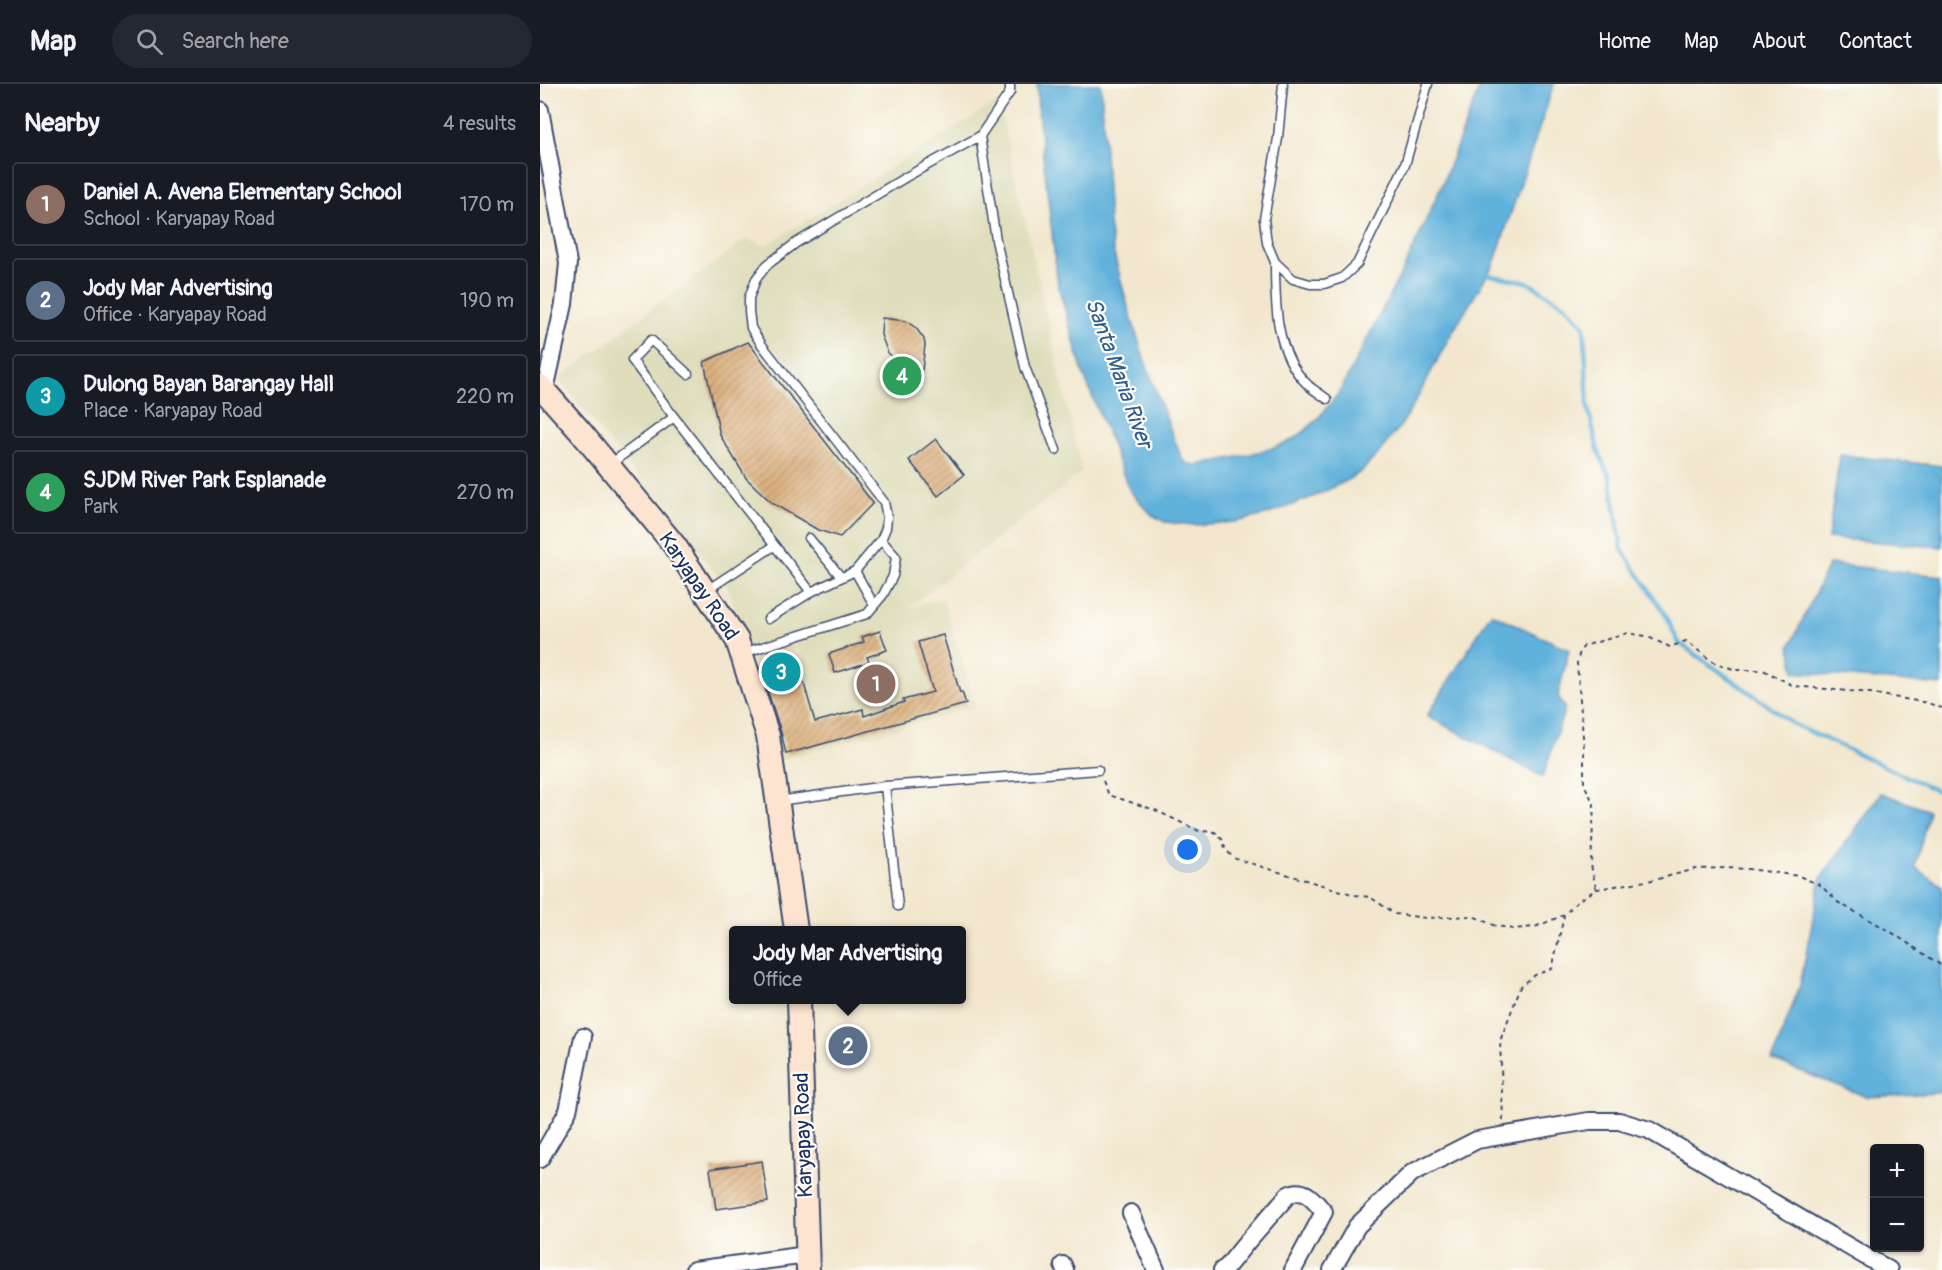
<!DOCTYPE html>
<html lang="en">
<head>
<meta charset="utf-8">
<style>
	body { margin:0; font-family:Pangolin,sans-serif; background:#242831; color:#f1f3f6 }
	.controls { position:absolute; right:18px; bottom:18px; display:grid; overflow:hidden; border-radius:6px; box-shadow:0 2px 4px #0004 }
	.controls button { width:54px; height:54px; display:grid; place-items:center; padding:0; border:0; border-bottom:2px solid #363941; background:#171b24; color:#f1f3f6; font:30px sans-serif }
	.you { position:absolute; left:648px; top:766px; width:21px; height:21px; margin:-15px; border:4px solid #fff; border-radius:50%; background:#1a73e8; box-shadow:0 0 0 9px #1a73e833 }
	.badge { display:grid; place-items:center; width:39px; height:39px; border-radius:50%; background:#d690ce; color:#fff; font-size:20px; font-weight:700 }
	.pin { position:absolute; translate:-50% -50%; border:3px solid #fff; box-shadow:0 2px 6px #0006 }
	.popup { position:absolute; left:189px; top:842px; width:237px; height:78px; box-sizing:border-box; display:grid; place-content:center; border-radius:6px; background:#171b24; filter:drop-shadow(0 2px 4px #0005); font-size:20px; white-space:nowrap; color:#9ea1a6 }
	.popup b { font-size:22px; color:#f1f3f6 }
	.popup::after { content:''; position:absolute; left:50%; top:100%; margin-left:-12px; border:12px solid transparent; border-top-color:#171b24 }
	.list { margin:0; padding:0; list-style:none }
	h2 { display:flex; justify-content:space-between; align-items:center; height:78px; margin:0; padding:0 24px; font-size:26px }
	h2 small { font-size:20px; font-weight:400; color:#9ea1a6 }
	.list li { display:grid; grid-template-columns:39px 1fr auto; gap:18px; align-items:center; box-sizing:border-box; height:84px; margin:0 12px 12px; padding:0 12px; border:2px solid #363941; border-radius:6px }
	.list b { display:block; font-size:22px; white-space:nowrap }
	.list p { margin:0; font-size:20px; white-space:nowrap; color:#9ea1a6 }
	.list em { font-size:20px; font-style:normal; color:#9ea1a6 }
	.icon { flex:none; width:33px; height:33px; fill:none; stroke:currentColor; stroke-width:2; stroke-linecap:round; stroke-linejoin:round }
	.map { position:relative; flex:none; width:1402px; height:1186px; overflow:hidden }
	header { display:flex; align-items:center; gap:36px; box-sizing:border-box; height:84px; padding:0 30px; background:#171b24; border-bottom:2px solid #363941 }
	header strong { font-size:28px }
	nav { display:flex; gap:33px; margin-inline-start:auto; font-size:21px }
	.search { width:420px; height:54px; background:#242831; display:flex; align-items:center; gap:15px; box-sizing:border-box; padding:0 21px; border-radius:33px; color:#9ea1a6; font-size:22px }
	main { display:flex }
	aside { flex:1; background:#171b24 }
	.map>svg:first-child { display:block }
</style>
</head>
<body>
<header>
<strong>Map</strong>
<div class="search"><svg class="icon" aria-label="search" viewBox="0 0 24 24"><circle cx="10" cy="10" r="6"/><path d="M15 15l6 6"/></svg>Search here</div>
<nav><a>Home</a><a>Map</a><a>About</a><a>Contact</a></nav>
</header>
<main>
<aside>
<h2>Nearby<small>4 results</small></h2>
<ul class="list">
<li><span class="badge" style="background:#8d6e63">1</span><div><b>Daniel A. Avena Elementary School</b><p>School · Karyapay Road</p></div><em>170 m</em></li>
<li><span class="badge" style="background:#5c6f8a">2</span><div><b>Jody Mar Advertising</b><p>Office · Karyapay Road</p></div><em>190 m</em></li>
<li><span class="badge" style="background:#0f9aa8">3</span><div><b>Dulong Bayan Barangay Hall</b><p>Place · Karyapay Road</p></div><em>220 m</em></li>
<li><span class="badge" style="background:#2e9e5b">4</span><div><b>SJDM River Park Esplanade</b><p>Park</p></div><em>270 m</em></li>
</ul>
</aside>
<div class="map">
<svg width="1402" height="1186" viewBox="0 0 1402 1186">
	<defs>
		<pattern id="building-hatch" width="6" height="6" patternUnits="userSpaceOnUse" patternTransform="scale(1.5)"><rect width="6" height="6" fill="#dbaf7b"/><path d="M-1 1l2-2M0 6l6-6M5 7l2-2" fill="none" stroke="#b18f68"/></pattern>
	</defs>
	<rect width="100%" height="100%" fill="#fdfcf7"/>
	<filter id="ink" filterUnits="userSpaceOnUse"><feTurbulence type="fractalNoise" baseFrequency=".0167" numOctaves="2"/><feDisplacementMap in="SourceGraphic" scale="12" xChannelSelector="R" yChannelSelector="G"/><feConvolveMatrix kernelMatrix="1 2 1 2 8 2 1 2 1" color-interpolation-filters="sRGB"/></filter>
	<filter id="wash" filterUnits="userSpaceOnUse"><feTurbulence type="fractalNoise" baseFrequency=".008" numOctaves="4" result="noise"/><feDisplacementMap in="SourceGraphic" scale="24" xChannelSelector="R" yChannelSelector="G"/><feGaussianBlur stdDeviation="1.35" result="paint"/><feColorMatrix in="noise" values="0 0 0 0 0 0 0 0 0 0 0 0 0 0 0 0 0 1.4 0 .05"/><feComposite in="paint" operator="in"/></filter>
	<g filter="url(#wash)">
		<rect width="100%" height="100%" fill="#f2e7ce"/>
		<path fill="#dfddbb" d="M 458,17 L 542,388 L 369,523 L 403,514 L 436,623 L 240,676 L 221,607 L 265,594 L 258,565 L 214,582 L 188,504 L 18,295 L 206,155 L 226,161 Z"/>
		<path fill="#60b1db" stroke="#3e709c" stroke-width="1.5" d="M 497,0 L 561,0 L 569,139 L 573,166 L 586,216 L 604,275 L 625,331 L 642,375 L 648,380 L 656,381 C 683,376 730,368 752,356 C 771,345 786,325 799,309 L 867,178 L 901,103 L 941,0 L 1014,0 L 954,180 L 909,254 L 874,320 L 862,340 L 838,370 L 822,387 L 806,397 L 775,412 L 726,431 L 695,438 L 654,441 L 625,438 L 612,431 L 590,407 L 543,289 L 518,201 L 498,28 Z
			M 1300,371 L 1402,382 L 1402,463 L 1288,454 Z
			M 1289,480 L 1402,492 L 1402,601 L 1255,588 L 1250,562 Z
			M 951,529 L 1029,566 L 1018,612 L 1025,624 L 1003,693 L 887,632 Z
			M 1341,709 L 1389,727 L 1375,783 L 1402,802 L 1402,1005 L 1398,1009 L 1327,1013 L 1232,976 L 1260,901 L 1281,794 Z"/>
		<g fill="none" stroke-linecap="round" stroke-linejoin="round">
			<path stroke="#60b1db" stroke-width="4" d="M 944,190 L 987,198 L 1026,222 L 1044,242 L 1048,323 L 1058,367 L 1070,393 L 1082,466 L 1122,525 L 1139,559 L 1215,612 L 1253,640 L 1402,709"/>
		</g>
		<g id="blocks">
			<path fill="url(#building-hatch)" d="M 342,234 L 366,237 L 376,244 L 384,255 L 385,261 L 382,286 L 359,278 L 348,269 L 341,251 Z
				M 208,258 L 333,419 L 300,453 L 278,446 L 232,419 L 206,394 L 180,351 L 164,278 Z
				M 396,355 L 424,391 L 398,412 L 369,376 Z
				M 340,547 L 347,566 L 327,573 L 329,578 L 295,589 L 289,570 L 324,558 L 322,553 Z
				M 403,551 L 420,609 L 422,608 L 426,620 L 246,670 L 241,648 L 220,584 L 256,572 L 275,638 L 323,625 L 324,632 L 364,618 L 363,616 L 393,608 L 378,558 Z
				M 222,1077 L 228,1118 L 176,1125 L 170,1085 Z"/>
		</g>
	</g>
	<g filter="url(#ink)">
		<use href="#blocks" fill-opacity="0" stroke="#3b4b6f" stroke-width="1.5"/>
		<g fill="none" stroke-linecap="round" stroke-linejoin="round">
			<defs>
				<path id="lane" d="M 743,0 L 738,54 L 724,135 L 727,159 L 735,178 L 753,195 L 770,200 L 784,200 L 802,194 L 817,180 L 865,81 L 888,0
					M 440,52 L 456,156 L 485,283 L 516,366
					M 735,178 C 735,220 735,270 768,301 C 773,306 781,310 787,315
					M 148,290 L 111,256 L 92,276 L 134,333 L 271,508
					M 69,381 L 134,333
					M 269,454 L 301,493
					M 315,487 L 334,521
					M 167,506 L 234,462
					M 228,535 L 271,508 L 315,487 L 341,456 L 346,444 L 347,433 L 344,418 L 222,261 L 211,244 L 209,227 L 209,214 L 216,195 L 227,181 L 256,159 L 366,93 L 440,52 L 470,8 L 470,0
					M 203,569 L 327,530 L 343,511 L 353,492 L 356,473 L 341,456
					M 345,702 L 358,822
					M 238,717 L 345,702 L 558,686"/>
				<path id="street" d="M 0,26 L 28,179 L 24,220 L 5,306
					M 0,1075 L 28,1027 L 43,953
					M 591,1129 L 616,1186
					M 523,1181 L 525,1186
					M 154,1186 L 267,1171
					M 682,1186 L 686,1184 L 707,1158 L 748,1111 C 765,1102 774,1117 784,1128 L 753,1186
					M 792,1186 L 817,1142 L 872,1089 L 937,1056 L 1049,1037 L 1079,1037 L 1109,1046 L 1349,1186"/>
				<path id="secondary" d="M 0,302 L 40,347 L 135,462 L 197,556 L 228,652 L 256,846
					M 259,916 L 268,1186"/>
			</defs>
			<use href="#lane" stroke="#3b4b6f" stroke-width="11"/>
			<use href="#street" stroke="#3b4b6f" stroke-width="20"/>
			<use href="#secondary" stroke="#3b4b6f" stroke-width="26"/>
			<path stroke="#3b4b6f" stroke-width="2" stroke-dasharray="4.5 4.5" stroke-linecap="butt" d="M 563,697 L 569,711 L 615,726 L 659,747 L 675,748 L 683,756 L 685,764 L 693,774 L 815,811 L 830,813 L 855,830 L 886,834 L 933,832 L 953,841 L 973,845 L 995,843 L 1024,831 L 1039,816 L 1057,805 L 1118,795 L 1156,785 L 1184,784 L 1209,785 L 1259,792 L 1280,801 L 1299,819 L 1348,846 L 1402,882
				M 1056,804 L 1051,781 L 1054,720 L 1044,700 L 1044,665 L 1037,579 L 1040,567 L 1044,562 L 1088,549 L 1106,552 L 1130,563 L 1146,557 L 1173,578 L 1196,586 L 1223,586 L 1254,602 L 1330,609 L 1388,619 L 1402,624
				M 963,1036 L 960,957 L 981,902 L 995,891 L 1012,885 L 1024,832"/>
			<use href="#lane" stroke="#fff" stroke-width="8"/>
			<use href="#street" stroke="#fff" stroke-width="16"/>
			<use href="#secondary" stroke="#fde4d1" stroke-width="22"/>
		</g>
	</g>
	<g text-anchor="middle" stroke-width="4.5" stroke-linejoin="round" paint-order="stroke">
		<g font-size="21" fill="#1b2f5e" stroke="#fdfcf7">
			<text transform="translate(159 502) rotate(56)" y="7">Karyapay Road</text>
			<text transform="translate(263 1051) rotate(-92)" y="7">Karyapay Road</text>
		</g>
		<g font-size="22" font-style="italic" fill="#335c8a" stroke="#fdfcf7">
			<text transform="translate(580 289) rotate(70)" y="8">Santa Maria River</text>
		</g>
	</g>
</svg>
<div class="controls">
<button>+</button>
<button>−</button>
</div>
<div class="you"></div>
<div class="pin badge" style="left:336px;top:600px;background:#8d6e63">1</div>
<div class="pin badge" style="left:308px;top:962px;background:#5c6f8a">2</div>
<div class="popup"><b>Jody Mar Advertising</b>Office</div>
<div class="pin badge" style="left:241px;top:588px;background:#0f9aa8">3</div>
<div class="pin badge" style="left:362px;top:292px;background:#2e9e5b">4</div>
</div>
</main>
</body>
</html>
